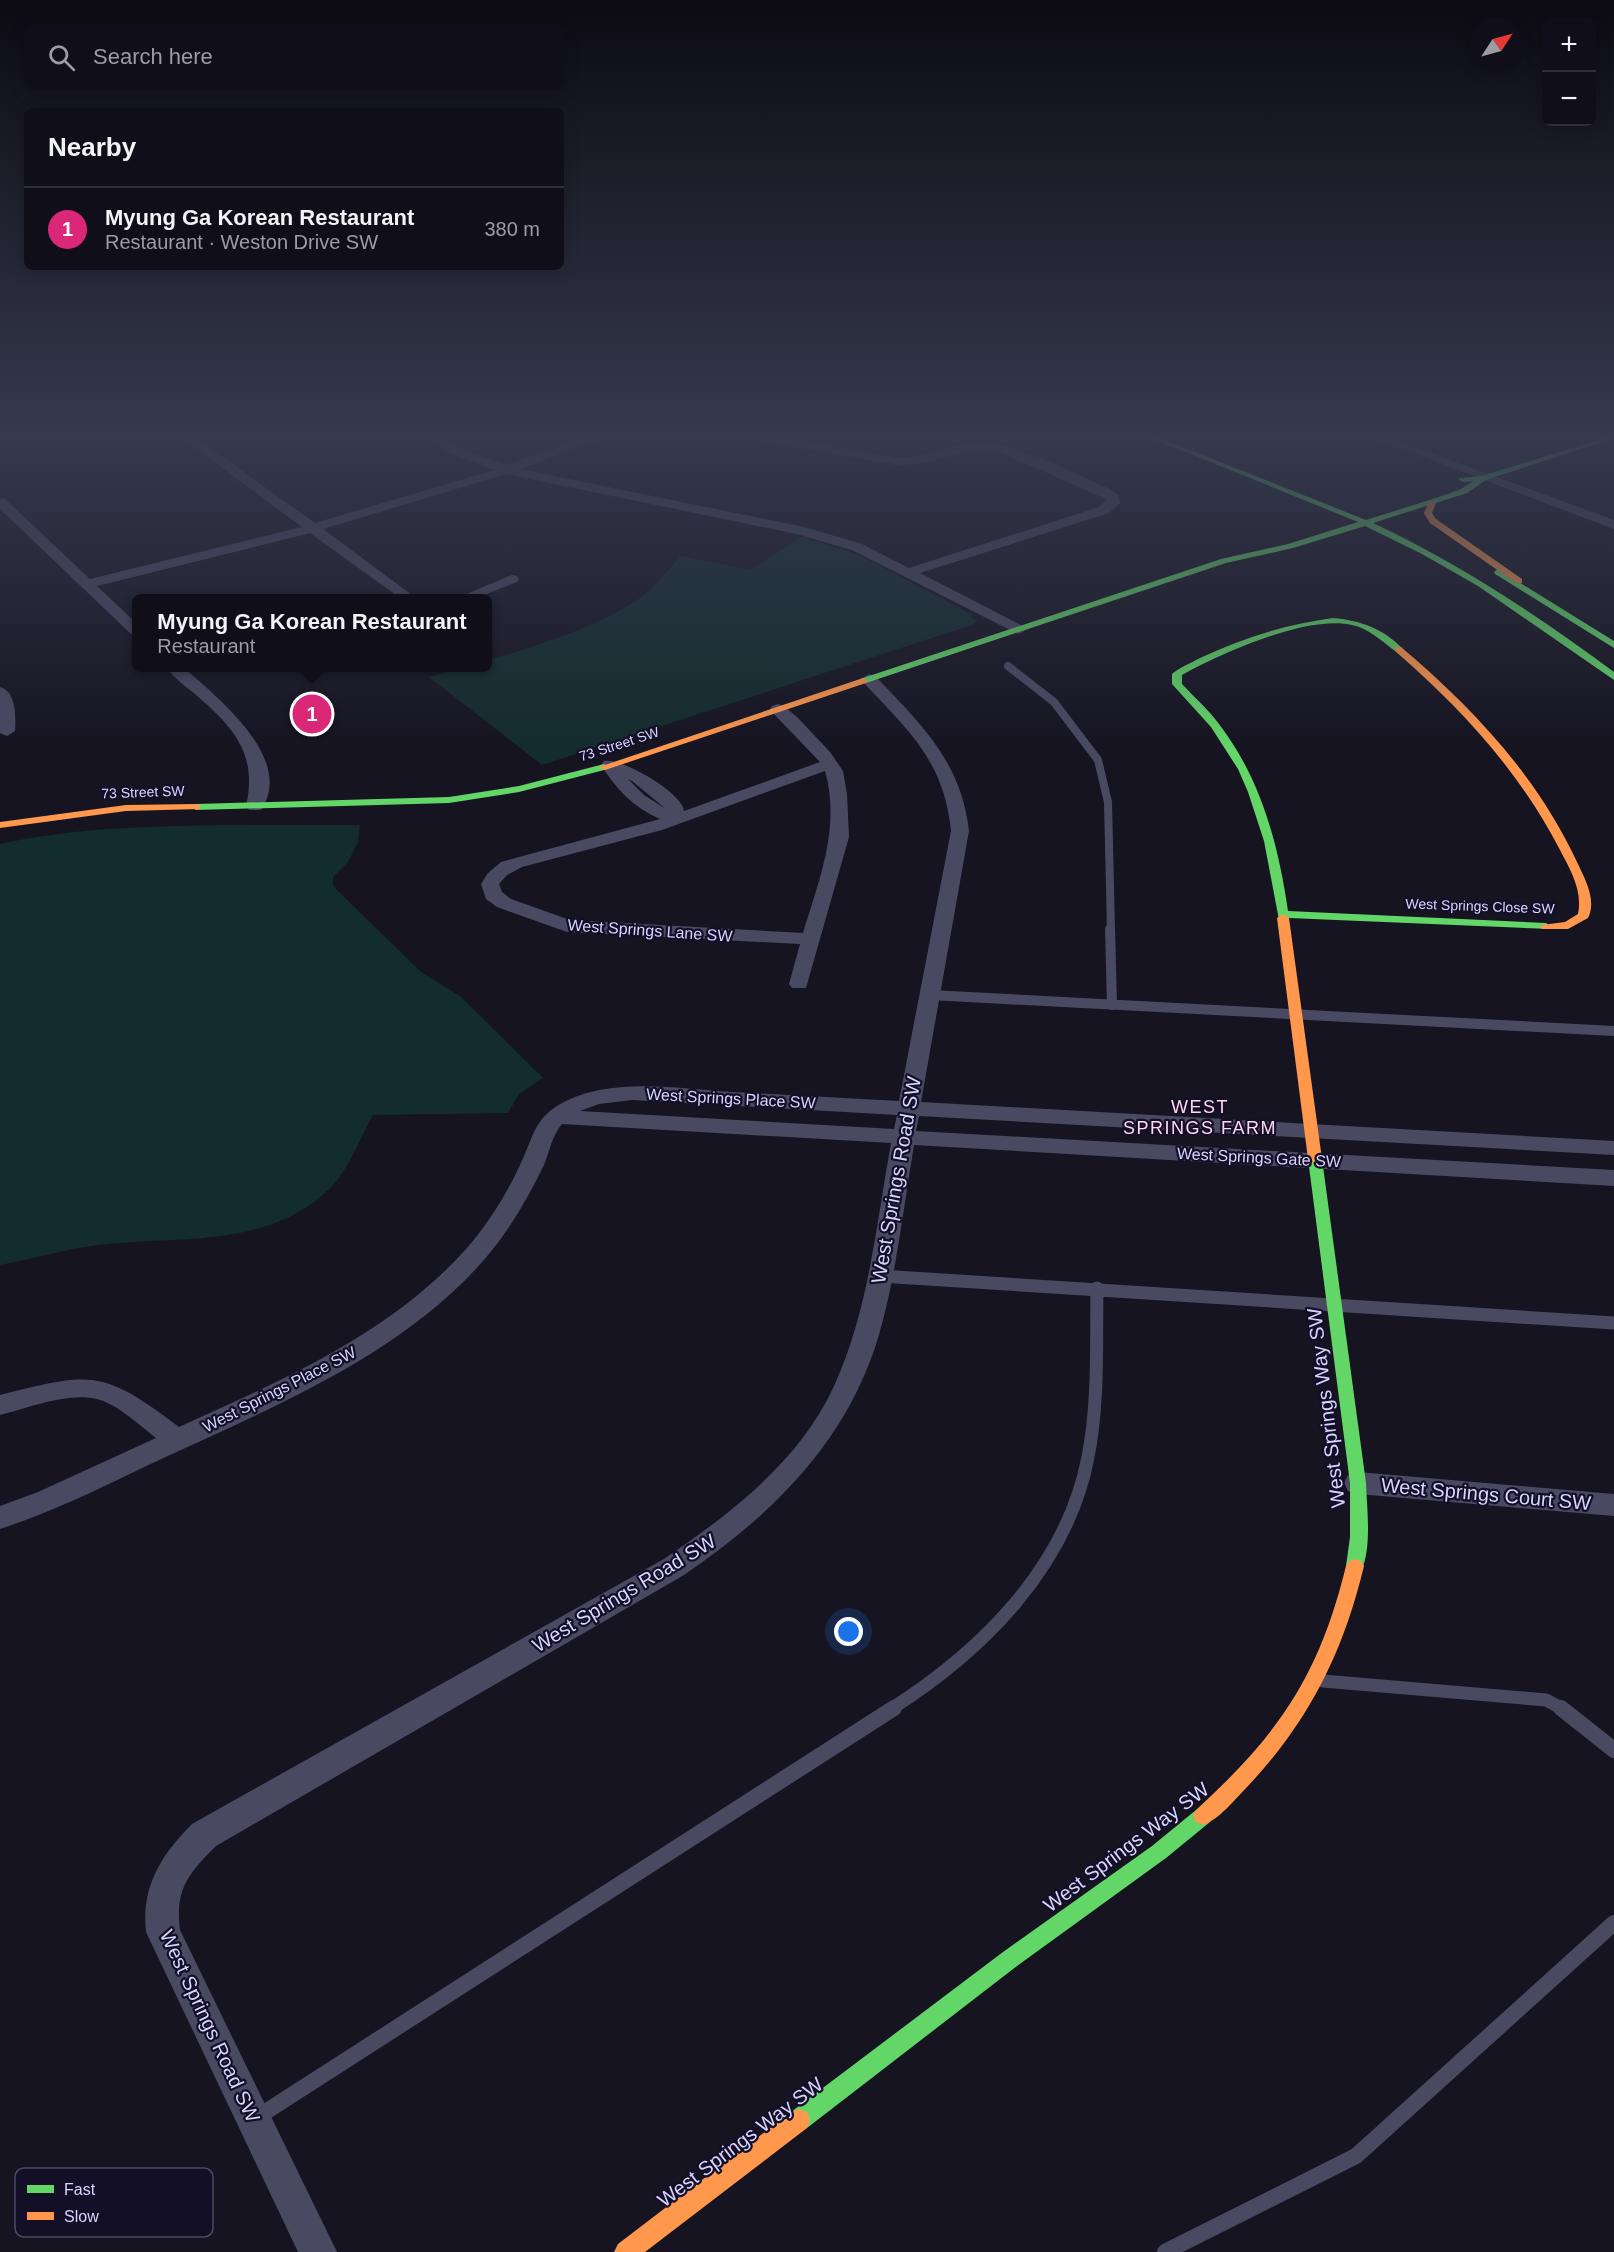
<!DOCTYPE html>
<html lang="en">
<head>
<meta charset="utf-8">
<style>
	body { margin:0; font-family:Arial,sans-serif; background:#191822; color:#f1f3f6 }
	.controls { position:absolute; right:18px; top:18px; display:grid; overflow:hidden; border-radius:9px; box-shadow:0 3px 15px #0003 }
	.controls button { width:54px; height:54px; display:grid; place-items:center; padding:0; border:0; border-bottom:2px solid #302f38; background:#100f19; color:#f1f3f6; font:30px sans-serif }
	.compass { position:absolute; left:1470px; top:18px; width:54px; height:54px; border-radius:50%; background:#100f19; box-shadow:0 3px 15px #0003; rotate:54deg }
	.you { position:absolute; left:849px; top:1632px; width:21px; height:21px; margin:-15px; border:4px solid #fff; border-radius:50%; background:#1a73e8; box-shadow:0 0 0 9px #1a73e833 }
	.badge { display:grid; place-items:center; width:39px; height:39px; border-radius:50%; background:#db2777; color:#fff; font-size:20px; font-weight:700 }
	.pin { position:absolute; translate:-50% -50%; border:3px solid #fff; box-shadow:0 2px 6px #0006 }
	.popup { position:absolute; left:132px; top:594px; width:360px; height:78px; box-sizing:border-box; display:grid; place-content:center; border-radius:9px; background:#100f19; filter:drop-shadow(0 2px 4px #0005); font-size:20px; white-space:nowrap; color:#9c9ca2 }
	.popup b { font-size:22px; color:#f1f3f6 }
	.popup::after { content:''; position:absolute; left:50%; top:100%; margin-left:-12px; border:12px solid transparent; border-top-color:#100f19 }
	.list { margin:0; padding:0; list-style:none }
	h2 { display:flex; justify-content:space-between; align-items:center; height:78px; margin:0; padding:0 24px; font-size:26px }
	h2 small { font-size:20px; font-weight:400; color:#9c9ca2 }
	.list li { display:grid; grid-template-columns:39px 1fr auto; gap:18px; align-items:center; box-sizing:border-box; height:84px; padding:0 24px; border-top:2px solid #302f38 }
	.list b { display:block; font-size:22px; white-space:nowrap }
	.list p { margin:0; font-size:20px; white-space:nowrap; color:#9c9ca2 }
	.list em { font-size:20px; font-style:normal; color:#9c9ca2 }
	.icon { flex:none; width:33px; height:33px; fill:none; stroke:currentColor; stroke-width:2; stroke-linecap:round; stroke-linejoin:round }
	.map { position:relative; flex:none; width:1614px; height:2252px; overflow:hidden }
	.search { position:absolute; background:#100f19; box-shadow:0 3px 15px #0003; left:24px; top:24px; width:540px; height:66px; display:flex; align-items:center; gap:15px; box-sizing:border-box; padding:0 21px; border-radius:9px; color:#9c9ca2; font-size:22px }
	.panel { position:absolute; background:#100f19; box-shadow:0 3px 15px #0003; left:24px; top:108px; width:540px; height:162px; border-radius:9px }
	.map>svg:first-child { display:block }
</style>
</head>
<body>
<div class="map">
<svg width="1614" height="2252" viewBox="0 0 1614 2252">
	<rect width="100%" height="100%" fill="#161421"/>
	<path fill="#132c2d" d="M 802,537 L 859,555 L 973,615 L 971,616 L 976,621 L 972,625 L 542,765 L 429,677 L 463,668 L 488,668 L 488,660 C 538,646 594,628 639,599 C 654,589 668,569 681,556 L 750,570 Z
		M 248,825 L 360,825 L 358,842 L 348,862 L 333,877 L 333,886 L 421,972 L 460,996 L 543,1078 L 519,1094 L 508,1113 L 373,1115 C 360,1138 350,1167 332,1186 C 271,1250 177,1235 98,1245 C 66,1249 33,1259 0,1265 L 0,844 C 82,826 164,826 248,825 Z"/>
	<g fill="none" stroke-linecap="round" stroke-linejoin="round">
		<path stroke="#4a4962" stroke-width="8" d="M 1008,666 L 1054,702 L 1098,760 L 1108,802 L 1111,930"/>
		<path stroke="#4a4962" stroke-width="10" d="M 1110,929 L 1112,1005
			M 930,995 L 1614,1031"/>
		<path stroke="#4a4962" stroke-width="13" d="M 880,1276 L 1614,1323
			M 1323,1681 L 1546,1700 L 1563,1709
			M 891,1709 C 982,1651 1067,1567 1088,1457 C 1099,1401 1096,1344 1097,1288"/>
		<path stroke="#4a4962" stroke-width="16" d="M 1561,1708 L 1614,1750
			M 256,2118 L 894,1708
			M 1165,2252 L 1356,2156 L 1614,1923"/>
		<path fill="#4a4962" fill-rule="evenodd" d="M 178,435 L 192,435 L 315,523 L 494,470 L 452,454 L 423,435 L 437,435 L 460,448 L 506,465 L 588,435 L 604,435 L 602,438 L 520,469 L 804,527 L 862,544 L 909,568 L 1099,507 L 1106,499 L 997,451 L 968,451 L 924,463 L 898,465 L 751,439 L 745,435 C 796,435 845,450 895,457 C 920,460 943,447 967,443 C 1011,437 1069,472 1110,489 L 1118,495 L 1120,503 L 1109,513 L 920,573 L 1023,626 L 1026,629 L 1023,632 L 1018,634 L 852,550 L 797,534 L 506,474 L 323,529 L 416,598 L 400,598 L 310,533 L 97,586 L 136,623 L 136,636 L 131,634 L 0,509 L 0,498 L 5,499 L 90,579 L 302,527 Z
			M 1365,435 L 1382,435 L 1614,520 L 1614,529 Z
			M 512,575 L 517,576 L 519,579 L 517,582 L 476,598 L 457,598 Z
			M 167,668 L 184,668 C 216,696 296,759 261,810 L 249,810 L 246,806 C 258,753 233,727 195,694 C 185,686 174,678 167,668 Z
			M 869,674 L 875,676 C 921,724 961,761 969,831 L 921,1102 L 1614,1141 L 1614,1155 L 919,1116 L 916,1131 L 1614,1170 L 1614,1186 L 914,1145 C 904,1203 898,1262 883,1320 C 855,1433 778,1511 684,1575 L 216,1846 C 188,1874 175,1889 180,1930 L 337,2252 L 298,2252 L 146,1932 C 141,1887 161,1855 192,1824 L 664,1559 C 730,1514 800,1461 834,1386 C 869,1310 876,1225 891,1143 L 562,1124 C 551,1137 550,1151 544,1165 C 528,1198 508,1233 483,1261 C 401,1354 280,1404 170,1455 C 114,1481 59,1510 0,1529 L 0,1506 L 38,1492 L 156,1438 C 139,1425 119,1405 97,1399 C 67,1392 29,1408 0,1415 L 0,1395 C 92,1372 102,1369 179,1427 C 281,1381 390,1334 466,1249 C 488,1224 506,1195 520,1165 C 534,1137 533,1117 566,1101 C 616,1077 678,1089 732,1092 C 788,1095 843,1098 899,1101 L 951,831 C 944,761 909,731 863,682 L 861,679 ZM 632,1100 L 897,1115 L 894,1129 L 580,1111 L 599,1104 Z
			M 0,687 C 16,691 16,717 15,731 L 7,736 L 0,733 Z
			M 778,704 L 784,706 L 798,718 L 830,752 L 843,771 L 847,794 L 849,837 L 806,988 L 792,988 L 789,984 L 800,944 L 567,932 L 497,907 L 486,899 L 481,884 L 488,873 L 501,862 L 660,819 C 634,808 616,789 601,765 L 604,761 C 621,757 683,793 684,811 L 820,762 L 772,712 L 770,709 L 772,706 ZM 825,771 C 841,827 819,880 803,933 L 570,920 L 511,899 L 502,892 L 499,884 L 507,875 L 522,867 L 662,830 ZM 628,779 L 632,781 L 666,809 L 644,795 Z
			M 1358,1472 L 1614,1494 L 1614,1516 L 1358,1494 L 1348,1491 L 1344,1483 L 1348,1475 Z"/>
		<path fill="#63d668" fill-rule="evenodd" d="M 1144,435 L 1153,435 L 1366,520 L 1439,497 L 1461,489 L 1473,481 L 1463,482 L 1459,480 L 1460,478 L 1482,476 L 1614,435 L 1614,438 L 1486,480 L 1467,493 L 1373,523 C 1459,563 1538,616 1614,672 L 1614,680 L 1478,586 L 1422,554 L 1365,526 L 1293,548 L 1226,563 L 866,683 L 860,683 L 860,679 L 1221,559 L 1288,544 L 1358,522 Z
			M 1498,569 L 1614,641 L 1614,648 L 1495,574 L 1494,572 Z
			M 1333,618 C 1360,620 1384,629 1403,649 L 1395,651 C 1382,641 1368,628 1352,625 C 1306,615 1222,653 1182,675 L 1182,684 C 1194,697 1208,709 1219,724 C 1261,779 1278,843 1288,911 L 1546,923 L 1552,927 L 1550,929 L 1289,918 L 1287,920 L 1279,920 L 1264,841 L 1248,792 L 1238,769 L 1211,727 L 1172,684 L 1172,674 C 1180,667 1191,663 1200,658 C 1242,638 1287,624 1333,618 Z
			M 604,764 L 609,767 L 608,769 L 519,792 L 449,803 L 196,810 L 191,807 L 196,804 L 449,797 L 519,786 Z
			M 1315,1155 L 1322,1159 L 1366,1483 C 1367,1508 1372,1549 1361,1571 L 1355,1573 L 1349,1571 L 1346,1566 L 1350,1537 L 1350,1483 L 1308,1159 Z
			M 1203,1807 L 1210,1810 L 1213,1816 L 1210,1822 L 1166,1858 L 1017,1966 L 807,2128 L 799,2131 L 791,2128 L 788,2120 L 791,2112 L 1003,1952 L 1152,1846 L 1196,1810 Z"/>
		<path fill="#ff974d" fill-rule="evenodd" d="M 1429,501 L 1436,503 L 1432,513 L 1436,519 L 1522,579 L 1522,583 L 1516,583 L 1430,523 L 1424,513 Z
			M 1395,647 L 1401,647 C 1473,708 1537,776 1577,862 C 1585,879 1597,900 1588,918 L 1568,929 L 1542,929 L 1540,927 L 1542,925 L 1565,922 L 1578,914 C 1583,891 1570,869 1560,850 C 1519,771 1462,709 1395,651 Z
			M 863,678 L 868,681 L 866,683 L 608,769 L 604,770 L 599,767 Z
			M 196,804 L 200,805 L 200,809 L 126,811 L 0,828 L 0,822 L 126,805 Z
			M 1283,914 L 1289,918 L 1322,1159 L 1315,1163 L 1308,1159 L 1277,918 Z
			M 1355,1559 L 1361,1561 L 1364,1566 C 1343,1653 1309,1721 1248,1786 C 1235,1799 1220,1819 1203,1825 L 1196,1822 L 1193,1816 L 1196,1810 C 1279,1734 1319,1676 1346,1566 L 1349,1561 Z
			M 799,2109 L 807,2112 L 810,2120 L 807,2128 L 645,2252 L 614,2252 L 618,2244 L 791,2112 Z"/>
	</g>
	<linearGradient id="sky" x2="0" y2="1"><stop stop-color="#0c0b12"/><stop offset="0.58" stop-color="#363a4e"/><stop offset="1" stop-color="#363a4e" stop-opacity="0"/></linearGradient>
	<rect width="1614" height="750" fill="url(#sky)"/>
	<g text-anchor="middle" stroke-width="4.5" stroke-linejoin="round" paint-order="stroke">
		<g font-size="14" fill="#d9d4ff" stroke="#130f26">
			<text transform="translate(619 744) rotate(-18)" y="5">73 Street SW</text>
			<text transform="translate(143 792) rotate(-2)" y="5">73 Street SW</text>
			<text transform="translate(1480 906) rotate(2)" y="5">West Springs Close SW</text>
		</g>
		<g font-size="16" fill="#d9d4ff" stroke="#130f26">
			<text transform="translate(650 930) rotate(4)" y="6">West Springs Lane SW</text>
			<text transform="translate(731 1098) rotate(3)" y="6">West Springs Place SW</text>
			<text transform="translate(1259 1157) rotate(3)" y="6">West Springs Gate SW</text>
			<text transform="translate(279 1389) rotate(-27)" y="6">West Springs Place SW</text>
		</g>
		<g font-size="18" letter-spacing="1.5" fill="#ffd6f0" stroke="#130f26">
			<text x="1200" y="1113">WEST<tspan x="1200" dy="21">SPRINGS FARM</tspan></text>
		</g>
		<g font-size="20" fill="#d9d4ff" stroke="#130f26">
			<text transform="translate(896 1180) rotate(-80)" y="7">West Springs Road SW</text>
			<text transform="translate(1326 1408) rotate(-97)" y="7">West Springs Way SW</text>
			<text transform="translate(1486 1494) rotate(5)" y="7">West Springs Court SW</text>
			<text transform="translate(624 1593) rotate(-31)" y="7">West Springs Road SW</text>
			<text transform="translate(1126 1847) rotate(-37)" y="7">West Springs Way SW</text>
			<text transform="translate(210 2026) rotate(65)" y="7">West Springs Road SW</text>
			<text transform="translate(740 2142) rotate(-37)" y="7">West Springs Way SW</text>
		</g>
	</g>
	<rect x="15" y="2168" width="198" height="69" rx="9" fill="#130f26" stroke="#4e4a67" stroke-width="1.5"/>
	<rect x="27" y="2185" width="27" height="8" fill="#63d668"/>
	<rect x="27" y="2212" width="27" height="8" fill="#ff974d"/>
	<g font-size="16" fill="#d9d4ff">
		<text x="64" y="2195">Fast</text>
		<text x="64" y="2222">Slow</text>
	</g>
</svg>
<div class="controls">
<button>+</button>
<button>−</button>
</div>
<svg class="compass" viewBox="-18 -18 36 36"><path d="M0-13l5 13h-10z" fill="#e53935"/><path d="M0 13l5-13h-10z" fill="#9c9ca2"/></svg>
<div class="you"></div>
<div class="pin badge" style="left:312px;top:714px">1</div>
<div class="popup"><b>Myung Ga Korean Restaurant</b>Restaurant</div>
<div class="search"><svg class="icon" aria-label="search" viewBox="0 0 24 24"><circle cx="10" cy="10" r="6"/><path d="M15 15l6 6"/></svg>Search here</div>
<section class="panel">
<h2>Nearby<small></small></h2>
<ul class="list">
<li><span class="badge">1</span><div><b>Myung Ga Korean Restaurant</b><p>Restaurant · Weston Drive SW</p></div><em>380 m</em></li>
</ul>
</section>
</div>
</body>
</html>
